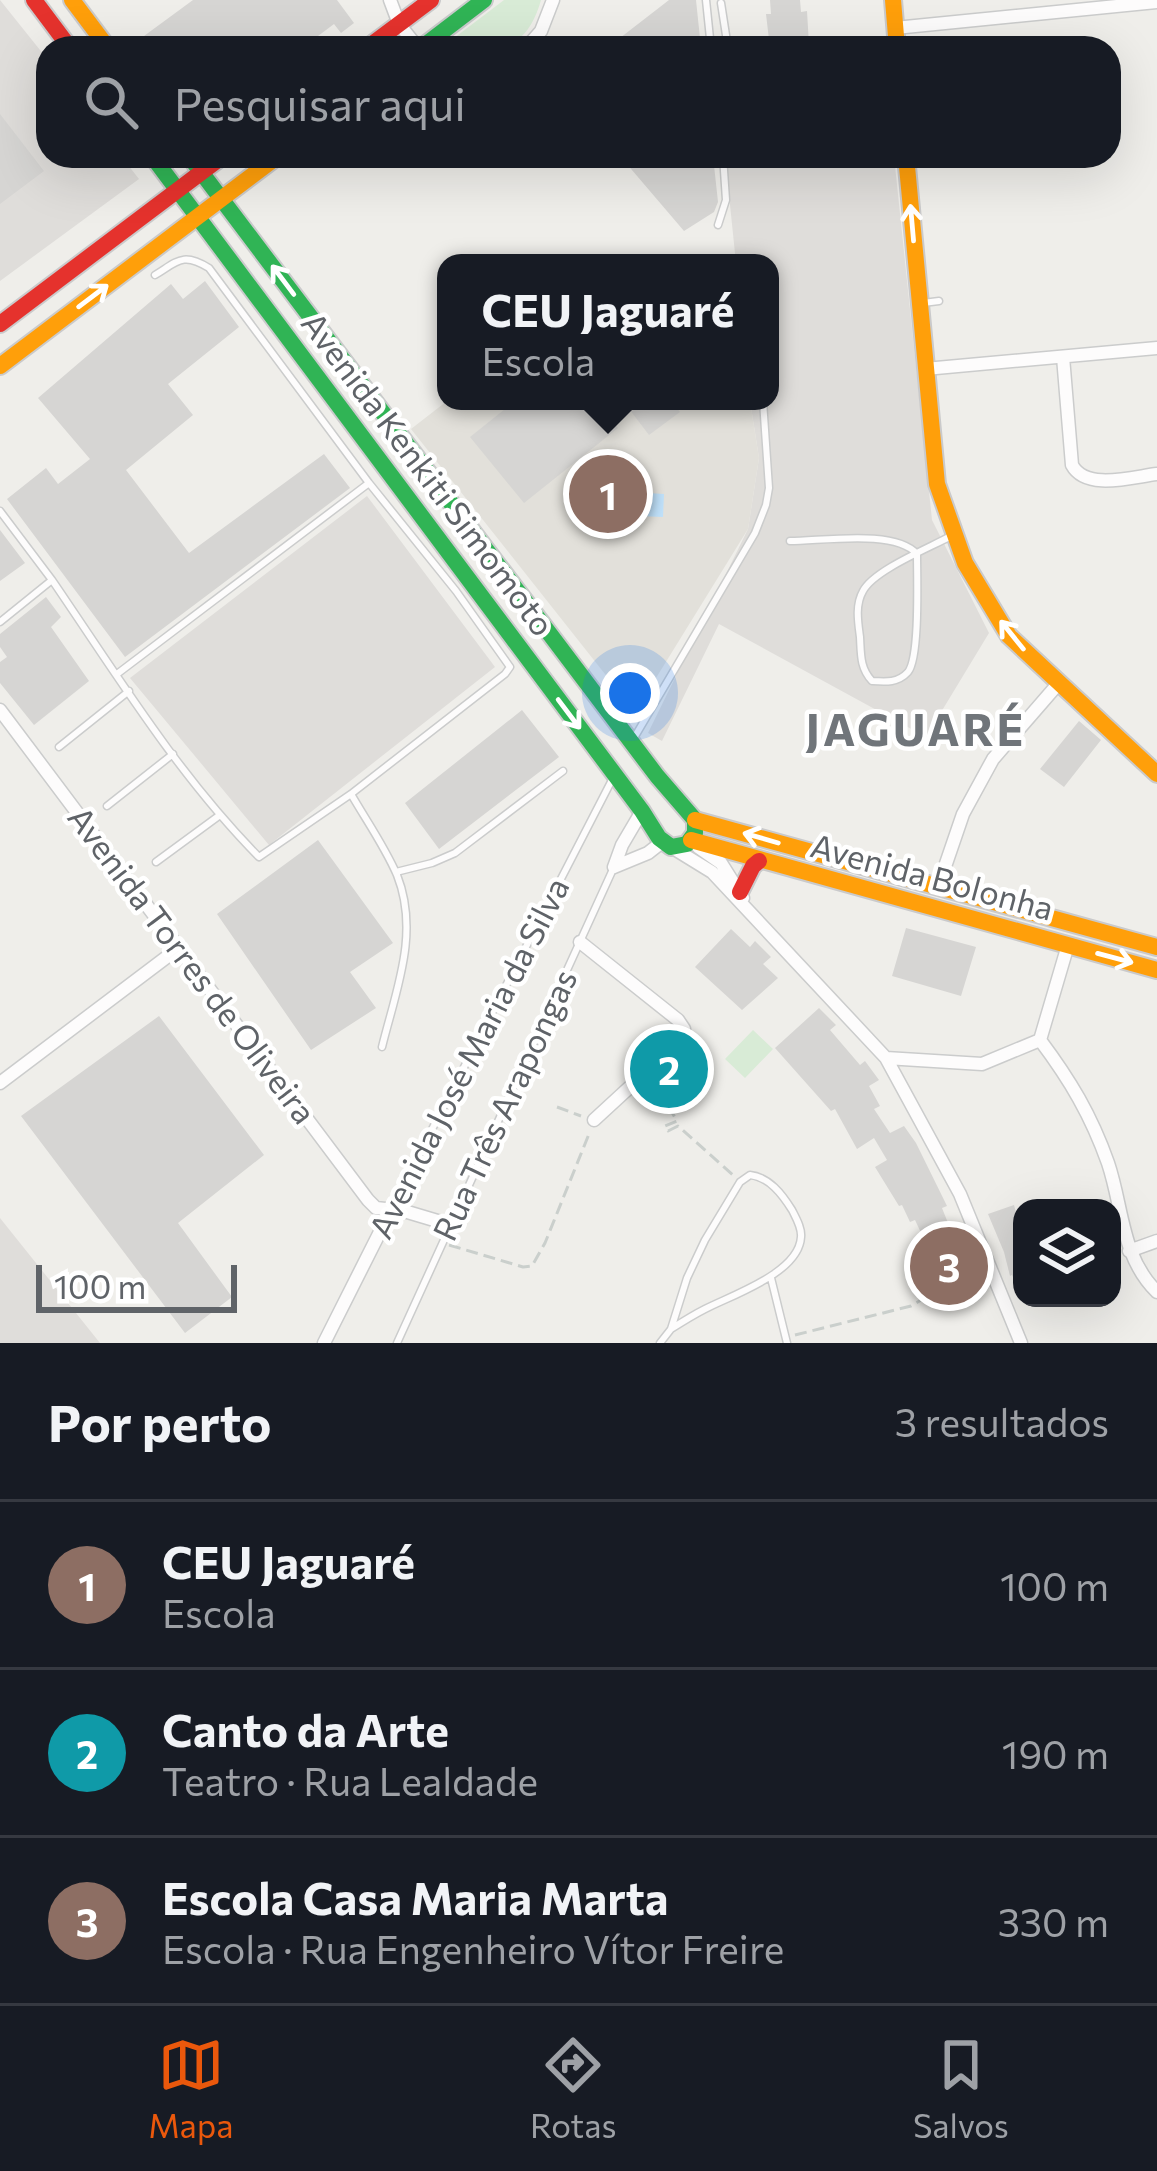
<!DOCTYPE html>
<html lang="pt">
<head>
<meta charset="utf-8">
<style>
	body { margin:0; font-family:Commissioner,sans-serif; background:#20242c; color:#f1f3f6 }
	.controls { position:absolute; right:36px; bottom:36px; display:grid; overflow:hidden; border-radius:24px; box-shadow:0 12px 48px #0002 }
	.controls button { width:108px; height:108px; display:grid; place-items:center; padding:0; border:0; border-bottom:3px solid #363941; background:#171b24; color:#f1f3f6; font:60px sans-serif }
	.scale { position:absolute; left:36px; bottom:30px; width:201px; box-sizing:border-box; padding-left:12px; border:6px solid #5f6368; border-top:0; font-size:33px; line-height:42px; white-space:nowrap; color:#5f6368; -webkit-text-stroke:9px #fff; paint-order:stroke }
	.you { position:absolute; left:630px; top:693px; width:42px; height:42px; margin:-30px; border:9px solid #fff; border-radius:50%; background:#1a73e8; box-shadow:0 0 0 18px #1a73e833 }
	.badge { display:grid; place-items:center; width:78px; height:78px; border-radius:50%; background:#ea580c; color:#fff; font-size:39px; font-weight:700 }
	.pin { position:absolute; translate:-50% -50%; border:6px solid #fff; box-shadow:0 3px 12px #0006 }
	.popup { position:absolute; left:437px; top:254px; width:342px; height:156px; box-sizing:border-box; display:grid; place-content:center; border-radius:24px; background:#171b24; filter:drop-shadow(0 3px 9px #0005); font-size:39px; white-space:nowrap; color:#9ea1a6 }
	.popup b { font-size:45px; color:#f1f3f6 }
	.popup::after { content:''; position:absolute; left:50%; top:100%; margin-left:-24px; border:24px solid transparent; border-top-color:#171b24 }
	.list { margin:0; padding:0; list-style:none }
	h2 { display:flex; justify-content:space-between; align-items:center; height:156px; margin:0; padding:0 48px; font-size:51px }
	h2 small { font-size:39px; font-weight:400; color:#9ea1a6 }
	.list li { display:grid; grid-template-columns:78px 1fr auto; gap:36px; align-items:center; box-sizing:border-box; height:168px; padding:0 48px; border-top:3px solid #363941 }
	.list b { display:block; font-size:45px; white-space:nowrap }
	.list p { margin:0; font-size:39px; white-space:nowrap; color:#9ea1a6 }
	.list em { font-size:39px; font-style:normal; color:#9ea1a6 }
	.icon { flex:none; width:66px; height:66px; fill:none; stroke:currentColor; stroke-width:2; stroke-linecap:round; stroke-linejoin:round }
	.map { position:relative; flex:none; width:1157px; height:1343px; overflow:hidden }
	.search { position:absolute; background:#171b24; box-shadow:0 12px 48px #0002; left:36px; right:36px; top:36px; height:132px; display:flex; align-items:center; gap:30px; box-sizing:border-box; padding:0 42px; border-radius:36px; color:#9ea1a6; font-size:45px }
	.sheet { height:660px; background:#171b24 }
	nav { display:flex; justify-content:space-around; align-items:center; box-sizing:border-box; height:168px; border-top:3px solid #363941; background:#171b24; font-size:33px; color:#9ea1a6 }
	nav a { display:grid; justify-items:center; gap:6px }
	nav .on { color:#ea580c }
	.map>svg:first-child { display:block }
</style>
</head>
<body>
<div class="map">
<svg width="1157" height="1343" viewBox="0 0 1157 1343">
	<rect width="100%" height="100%" fill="#efeeea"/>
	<path fill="#dfddda" d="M 0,0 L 48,60 L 48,156 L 121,156 L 139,179 L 0,281 Z
		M 725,156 L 894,156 L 932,520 L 989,633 L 926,737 L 719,624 L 662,741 L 648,733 L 748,529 L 759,458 L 750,401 L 770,401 L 770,263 L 736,263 Z
		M 367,496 L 495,667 L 269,845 L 130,678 Z
		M 0,1218 L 100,1343 L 0,1343 Z"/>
	<path fill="#e2e0da" d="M 447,401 L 750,401 L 759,458 L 748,529 L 635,712 L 411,429 Z
		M 966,1247 L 974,1269 L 932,1286 L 925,1263 Z"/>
	<path fill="#d8ebd6" d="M 504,0 L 541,0 C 524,59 492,48 441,48 Z
		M 753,1030 L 773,1049 L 745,1078 L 725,1059 Z"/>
	<path fill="#bfe0f9" d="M 614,491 L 664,494 L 663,517 L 613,515 Z"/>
	<path fill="#d6d5d3" d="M 193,0 L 337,0 L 354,23 L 341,33 L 334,24 L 302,48 L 221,48 L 218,43 L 210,48 L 152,48 L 144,36 Z
		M 669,0 L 696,0 L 701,48 L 607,48 Z
		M 770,0 L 800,0 L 801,12 L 807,11 L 809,45 L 804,48 L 770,48 L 766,14 L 771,14 Z
		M 0,114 L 44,171 L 0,204 Z
		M 620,156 L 713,156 L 718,202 L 714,212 L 684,231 Z
		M 205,281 L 239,327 L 168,384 L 193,415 L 126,470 L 189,553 L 324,454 L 350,488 L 125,657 L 7,499 L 46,468 L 58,484 L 90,459 L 38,398 L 171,284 L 183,299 Z
		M 515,401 L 596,401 L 618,428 L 524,503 L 470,437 Z
		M 623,401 L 671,401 L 680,412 L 649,435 Z
		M 0,530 L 25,563 L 0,581 Z
		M 46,597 L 61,617 L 51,627 L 89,681 L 34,725 L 0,683 L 0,662 L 7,657 L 0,647 L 0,634 Z
		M 522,710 L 559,757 L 439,849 L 405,803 Z
		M 1079,721 L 1101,740 L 1064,787 L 1040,769 Z
		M 318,840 L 393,943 L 350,972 L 376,1008 L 311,1050 L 217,914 Z
		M 906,928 L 976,947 L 961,996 L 892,976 Z
		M 731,929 L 750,947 L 755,941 L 771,957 L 763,964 L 778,978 L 742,1010 L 695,967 Z
		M 819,1008 L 836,1025 L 830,1030 L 860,1065 L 865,1061 L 879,1080 L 869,1086 L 880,1106 L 874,1109 L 890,1133 L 904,1126 L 916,1143 L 947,1206 L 942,1208 L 958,1248 L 935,1256 L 928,1235 L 923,1237 L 915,1220 L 910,1222 L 902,1205 L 899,1206 L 875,1167 L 887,1160 L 874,1138 L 857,1149 L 835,1109 L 831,1111 L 775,1048 Z
		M 159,1016 L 264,1155 L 178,1223 L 232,1297 L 185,1333 L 21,1116 Z
		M 1014,1205 L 1022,1236 L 1022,1251 L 1014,1253 L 1022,1280 L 1022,1286 L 1018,1288 L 1012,1275 L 1010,1276 L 1004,1252 L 988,1214 Z"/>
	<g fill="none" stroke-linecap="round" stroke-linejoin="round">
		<defs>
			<path id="lane" d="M 706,0 L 711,48
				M 721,3 L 728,48
				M 718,225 L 726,200 L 723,156
				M 752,260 L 752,263
				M 923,303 L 939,301
				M 0,511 L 52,580 L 0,622
				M 790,541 C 823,541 895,529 917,554 C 917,578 920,657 908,672 C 898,683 886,682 872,681 C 860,668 861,655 860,637 C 858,622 855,605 863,591 C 874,570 929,548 951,536
				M 52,580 C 117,675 178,775 259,857 L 351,794 L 505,674 L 510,667 L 456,591 L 369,483 L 209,268 C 183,252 178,261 155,275
				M 117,674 L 369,483
				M 634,738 L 755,533 L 766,505 L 769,488 L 763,401
				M 59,747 L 129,691
				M 351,794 C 366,820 385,847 397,875 C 420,933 396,990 382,1047
				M 107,806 L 173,754
				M 156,862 L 220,815
				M 396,872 L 432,863 L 455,853 L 563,771
				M 392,1207 L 614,776
				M 771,1278 L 787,1343
				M 397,1343 L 614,867
				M 660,1343 L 671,1329 L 687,1278 L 705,1240 L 740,1182 L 750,1175 C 769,1177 782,1194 792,1210 C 796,1218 802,1228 801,1237 C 799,1273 732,1295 705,1309 C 693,1315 682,1322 671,1329"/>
			<path id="street" d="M 390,0 L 399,24 L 418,48
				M 895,28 L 1157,2
				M 526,48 L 541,31 L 553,0
				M 1063,357 L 1072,465 C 1086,491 1132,477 1157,474
				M 925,369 L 1157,348
				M 0,710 L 368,1200 L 376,1208 L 404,1211 L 451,1225
				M 698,847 L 721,863 L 743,898
				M 673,848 L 712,872 L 886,1058 L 960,1194 L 1021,1343
				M 614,867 L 622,845 L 642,811
				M 614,867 L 648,853 L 662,842
				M 938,887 L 963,814 L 993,759 L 1058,684
				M 580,942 L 678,1020 L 684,1029 L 682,1039 L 594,1120
				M 1040,1040 C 1070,1080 1091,1115 1108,1163 C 1123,1207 1121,1257 1157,1292
				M 886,1058 L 982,1064 L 1040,1040 L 1068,945
				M 0,1083 L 180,947
				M 1129,1251 L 1157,1241
				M 324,1343 L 391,1210"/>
			<path id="fast" d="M 421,48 L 484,0
				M 152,156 L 642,811 L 659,838 L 671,847 L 687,844 L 695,833 L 695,820
				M 189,156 L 657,776 L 695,820"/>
			<path id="slow" d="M 72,0 L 108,48
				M 893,0 L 897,48
				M 906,156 L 937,484 L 965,563 L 1009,636 L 1157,774
				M 0,366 L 278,156
				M 695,820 L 1157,947
				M 691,840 L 1157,970"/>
			<path id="jam" d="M 34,0 L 70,48
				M 367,48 L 431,0
				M 0,324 L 223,156
				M 740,892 L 753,866 L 759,861"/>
		</defs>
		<use href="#lane" stroke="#cbcccc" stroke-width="9"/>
		<use href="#street" stroke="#cbcccc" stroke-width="15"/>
		<use href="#fast" stroke="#cacacb" stroke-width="20"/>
		<use href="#slow" stroke="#cacacb" stroke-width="20"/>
		<use href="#jam" stroke="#cacacb" stroke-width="20"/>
		<path stroke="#cacfcc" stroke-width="3" stroke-dasharray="12 6" stroke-linecap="butt" d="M 654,1082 L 668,1098 L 682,1096 L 683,1100 L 669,1107 L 677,1121 L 665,1126 L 668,1131 L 678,1126 L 734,1176
			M 557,1107 L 581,1116
			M 449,1245 L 523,1267 L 532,1266 L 545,1243 L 589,1134
			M 795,1335 L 911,1306 L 931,1294 L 978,1273"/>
		<use href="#lane" stroke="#fdfcfc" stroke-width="6"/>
		<use href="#street" stroke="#fdfcfc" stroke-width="12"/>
		<use href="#fast" stroke="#30b455" stroke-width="16"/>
		<use href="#slow" stroke="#ff9f0a" stroke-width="16"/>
		<use href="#jam" stroke="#e5322d" stroke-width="16"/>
	</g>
	<defs><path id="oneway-shaft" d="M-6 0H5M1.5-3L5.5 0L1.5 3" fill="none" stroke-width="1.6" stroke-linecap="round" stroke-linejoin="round" transform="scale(3)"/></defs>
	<g stroke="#fff">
		<use href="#oneway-shaft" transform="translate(912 223) rotate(-95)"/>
		<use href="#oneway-shaft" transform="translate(283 280) rotate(-127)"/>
		<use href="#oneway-shaft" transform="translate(93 296) rotate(-37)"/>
		<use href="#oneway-shaft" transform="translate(1012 635) rotate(-129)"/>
		<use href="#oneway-shaft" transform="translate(569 714) rotate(53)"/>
		<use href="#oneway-shaft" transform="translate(761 838) rotate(-164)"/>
		<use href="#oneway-shaft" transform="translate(1115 958) rotate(15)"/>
	</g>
	<g text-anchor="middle" stroke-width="9" stroke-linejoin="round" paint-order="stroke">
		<g font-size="33" fill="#5f6368" stroke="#fff">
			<text transform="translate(428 474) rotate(53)" y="12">Avenida Kenkiti Simomoto</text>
			<text transform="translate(932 877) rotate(15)" y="12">Avenida Bolonha</text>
			<text transform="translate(192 965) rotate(53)" y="12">Avenida Torres de Oliveira</text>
			<text transform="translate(469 1058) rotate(-63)" y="12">Avenida José Maria da Silva</text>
			<text transform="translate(505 1105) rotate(-65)" y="12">Rua Três Arapongas</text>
		</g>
		<g font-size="45" font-weight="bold" letter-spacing="3" fill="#70757a" stroke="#fff">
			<text x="916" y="746">JAGUARÉ</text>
		</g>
	</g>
</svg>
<div class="controls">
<button><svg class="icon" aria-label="layers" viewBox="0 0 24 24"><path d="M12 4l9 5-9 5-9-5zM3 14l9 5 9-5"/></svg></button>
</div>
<div class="scale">100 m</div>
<div class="you"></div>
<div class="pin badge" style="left:608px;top:494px;background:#8d6e63">1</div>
<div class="popup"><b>CEU Jaguaré</b>Escola</div>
<div class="pin badge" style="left:669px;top:1069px;background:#0f9aa8">2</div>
<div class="pin badge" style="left:949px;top:1266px;background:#8d6e63">3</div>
<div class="search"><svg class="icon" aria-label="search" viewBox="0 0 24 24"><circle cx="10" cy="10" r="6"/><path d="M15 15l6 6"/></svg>Pesquisar aqui</div>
</div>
<section class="sheet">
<h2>Por perto<small>3 resultados</small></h2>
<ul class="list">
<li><span class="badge" style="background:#8d6e63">1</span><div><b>CEU Jaguaré</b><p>Escola</p></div><em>100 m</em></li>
<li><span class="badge" style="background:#0f9aa8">2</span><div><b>Canto da Arte</b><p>Teatro · Rua Lealdade</p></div><em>190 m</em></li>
<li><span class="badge" style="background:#8d6e63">3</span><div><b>Escola Casa Maria Marta</b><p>Escola · Rua Engenheiro Vítor Freire</p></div><em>330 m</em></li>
</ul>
</section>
<nav>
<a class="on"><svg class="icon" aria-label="map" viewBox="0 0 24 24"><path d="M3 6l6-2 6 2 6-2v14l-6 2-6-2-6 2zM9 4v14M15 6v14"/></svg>Mapa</a>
<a><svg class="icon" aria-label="directions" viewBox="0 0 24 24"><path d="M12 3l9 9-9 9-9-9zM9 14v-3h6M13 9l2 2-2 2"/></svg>Rotas</a>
<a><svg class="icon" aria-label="saved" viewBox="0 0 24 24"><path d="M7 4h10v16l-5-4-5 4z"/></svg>Salvos</a>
</nav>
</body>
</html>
